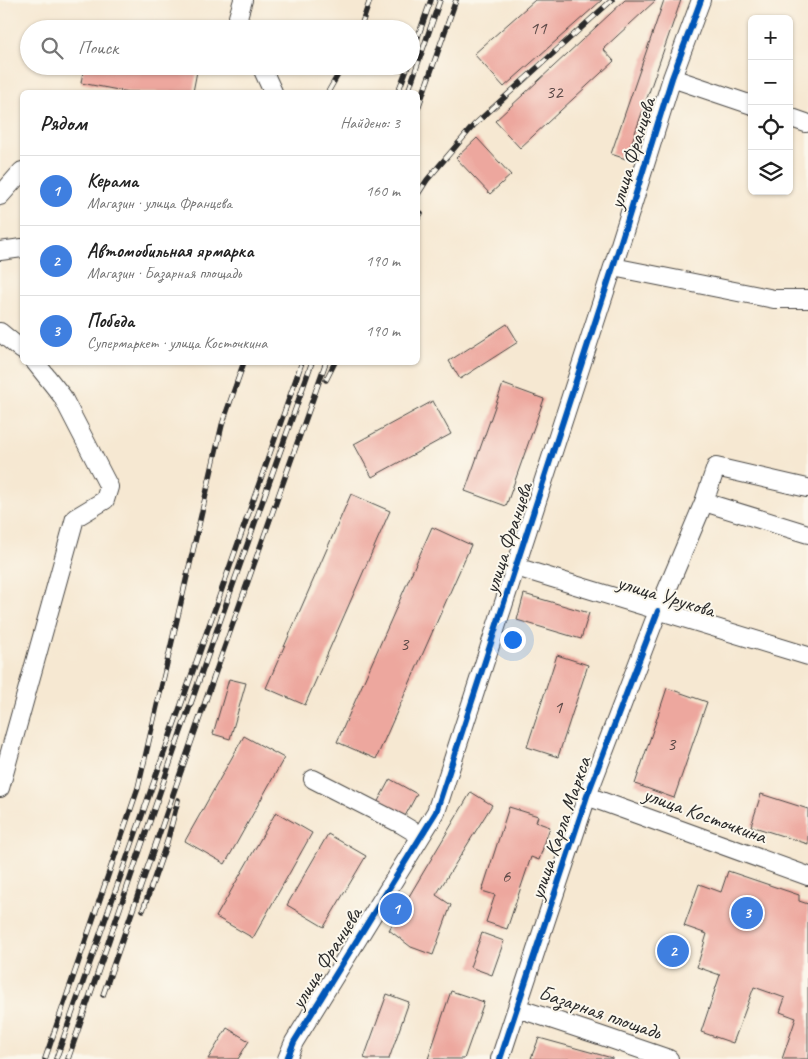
<!DOCTYPE html>
<html lang="ru">
<head>
<meta charset="utf-8">
<style>
	body { margin:0; font-family:Caveat,sans-serif; background:#f6f6f6; color:#222 }
	.controls { position:absolute; right:15px; top:15px; display:grid; overflow:hidden; border-radius:8px; box-shadow:0 1px 4px #0004 }
	.controls button { width:45px; height:45px; display:grid; place-items:center; padding:0; border:0; border-bottom:1px solid #e0e0e0; background:#fff; color:#222; font:25px sans-serif }
	.you { position:absolute; left:512px; top:639px; width:18px; height:18px; margin:-12px; border:4px solid #fff; border-radius:50%; background:#1a73e8; box-shadow:0 0 0 8px #1a73e833 }
	.badge { display:grid; place-items:center; width:32px; height:32px; border-radius:50%; background:#0b8043; color:#fff; font-size:16px; font-weight:700 }
	.pin { position:absolute; translate:-50% -50%; border:2px solid #fff; box-shadow:0 1px 5px #0006 }
	.list { margin:0; padding:0; list-style:none }
	h2 { display:flex; justify-content:space-between; align-items:center; height:65px; margin:0; padding:0 20px; font-size:21px }
	h2 small { font-size:16px; font-weight:400; color:#767676 }
	.list li { display:grid; grid-template-columns:32px 1fr auto; gap:15px; align-items:center; box-sizing:border-box; height:70px; padding:0 20px; border-top:1px solid #e0e0e0 }
	.list b { display:block; font-size:19px; white-space:nowrap }
	.list p { margin:0; font-size:16px; white-space:nowrap; color:#767676 }
	.list em { font-size:16px; font-style:normal; color:#767676 }
	.icon { flex:none; width:28px; height:28px; fill:none; stroke:currentColor; stroke-width:2; stroke-linecap:round; stroke-linejoin:round }
	.map { position:relative; flex:none; width:808px; height:1059px; overflow:hidden }
	.search { position:absolute; background:#fff; box-shadow:0 1px 4px #0004; left:20px; top:20px; width:400px; height:55px; display:flex; align-items:center; gap:12px; box-sizing:border-box; padding:0 18px; border-radius:28px; color:#767676; font-size:19px }
	.panel { position:absolute; background:#fff; box-shadow:0 1px 4px #0004; left:20px; top:90px; width:400px; height:275px; border-radius:8px }
	.map>svg:first-child { display:block }
</style>
</head>
<body>
<div class="map">
<svg width="808" height="1059" viewBox="0 0 808 1059">
	<rect width="100%" height="100%" fill="#fbf7ec"/>
	<filter id="ink" filterUnits="userSpaceOnUse"><feTurbulence type="fractalNoise" baseFrequency=".02" numOctaves="2"/><feDisplacementMap in="SourceGraphic" scale="10" xChannelSelector="R" yChannelSelector="G"/><feConvolveMatrix kernelMatrix="1 2 1 2 8 2 1 2 1" color-interpolation-filters="sRGB"/></filter>
	<filter id="wash" filterUnits="userSpaceOnUse"><feTurbulence type="fractalNoise" baseFrequency=".0096" numOctaves="4" result="noise"/><feDisplacementMap in="SourceGraphic" scale="20" xChannelSelector="R" yChannelSelector="G"/><feGaussianBlur stdDeviation="1.12" result="paint"/><feColorMatrix in="noise" values="0 0 0 0 0 0 0 0 0 0 0 0 0 0 0 0 0 1.4 0 .05"/><feComposite in="paint" operator="in"/></filter>
	<g filter="url(#wash)">
		<rect width="100%" height="100%" fill="#f6e8d2"/>
		<g id="blocks">
			<path fill="#eda79e" d="M 535,0 L 602,0 L 504,87 L 474,54 Z
				M 625,0 L 656,0 L 603,49 L 614,61 L 520,148 L 495,121 Z
				M 664,0 L 681,0 L 626,159 L 611,154 Z
				M 84,66 L 198,66 L 193,92 L 129,92 L 81,83 Z
				M 477,138 L 511,175 L 490,194 L 456,158 Z
				M 507,324 L 518,342 L 460,379 L 449,361 Z
				M 503,384 L 544,399 L 506,506 L 465,491 Z
				M 433,401 L 451,434 L 372,477 L 354,444 Z
				M 351,494 L 390,511 L 305,705 L 266,688 Z
				M 432,527 L 471,545 L 376,759 L 337,742 Z
				M 524,594 L 589,613 L 581,639 L 517,620 Z
				M 557,655 L 588,665 L 558,757 L 527,747 Z
				M 229,679 L 246,683 L 230,739 L 213,734 Z
				M 667,688 L 707,702 L 674,798 L 635,784 Z
				M 244,736 L 284,758 L 225,864 L 185,841 Z
				M 390,779 L 417,794 L 404,818 L 377,803 Z
				M 471,792 L 492,805 L 436,895 L 451,905 L 433,955 L 411,947 L 389,930 Z
				M 761,794 L 808,809 L 808,844 L 751,826 Z
				M 509,807 L 538,816 L 536,822 L 550,827 L 539,860 L 531,857 L 507,929 L 486,922 L 495,895 L 482,891 Z
				M 276,812 L 312,833 L 253,938 L 216,917 Z
				M 328,834 L 366,856 L 324,927 L 287,905 Z
				M 728,871 L 799,895 L 799,901 L 808,904 L 808,1059 L 782,1059 L 796,1018 L 780,1012 L 785,998 L 754,987 L 733,1043 L 701,1032 L 720,975 L 697,967 L 707,934 L 684,926 L 699,884 L 721,892 Z
				M 482,933 L 504,941 L 492,975 L 470,967 Z
				M 451,991 L 484,1002 L 464,1059 L 428,1059 Z
				M 387,994 L 409,1002 L 389,1059 L 367,1059 L 364,1058 Z
				M 227,1028 L 249,1041 L 238,1059 L 208,1059 Z
				M 539,1038 L 612,1058 L 612,1059 L 536,1059 L 531,1058 Z"/>
		</g>
	</g>
	<g filter="url(#ink)">
		<use href="#blocks" fill-opacity="0" stroke="#494744" stroke-width="1"/>
		<g fill="none" stroke-linecap="round" stroke-linejoin="round">
			<defs>
				<path id="minor" d="M 243,0 L 238,17 L 243,29
					M 261,66 L 273,92
					M 672,78 L 752,105
					M 789,117 L 806,123
					M 0,196 L 22,171
					M 0,251 L 22,248
					M 613,267 L 774,299 L 808,299
					M 0,332 L 22,350
					M 704,502 L 716,467 L 807,488
					M 516,567 L 808,656
					M 313,779 L 401,824 L 421,836
					M 0,788 L 75,518 L 105,500 L 109,487 L 62,396 L 35,362
					M 587,796 L 808,876
					M 517,1008 L 599,1035 L 669,1059
					M 287,1059 L 294,1042 L 436,812 L 613,267 L 672,78 L 701,0
					M 500,1059 L 587,796 L 658,611 L 704,502 L 808,534"/>
			</defs>
			<use href="#minor" stroke="#494744" stroke-width="20"/>
			<use href="#minor" stroke="#fff" stroke-width="18"/>
			<defs>
				<path id="rail" d="M 360,29 L 370,0
					M 411,56 L 431,0
					M 328,92 L 343,66
					M 398,92 L 408,66
					M 408,92 L 440,0
					M 418,108 L 456,0
					M 418,194 L 427,180 L 474,125 L 612,0
					M 418,218 L 421,213
					M 326,380 L 335,362
					M 143,910 L 167,842 L 178,800
					M 103,995 L 216,671 L 326,362
					M 45,1059 L 138,788 L 222,425 L 244,362
					M 56,1059 L 302,362
					M 68,1059 L 180,734 L 312,362"/>
			</defs>
			<use href="#rail" stroke="#2b2b2b" stroke-width="5.5"/>
			<use href="#rail" stroke="#fbf7ec" stroke-width="4" stroke-dasharray="11" stroke-linecap="butt"/>
			<defs>
				<path id="cycleway" d="M 287,1059 L 294,1042 L 436,812 L 613,267 L 672,78 L 701,0
					M 500,1059 L 587,796 L 658,611"/>
			</defs>
			<use href="#cycleway" stroke="#fbf7ec" stroke-width="9"/>
			<use href="#cycleway" stroke="#0057b8" stroke-width="6"/>
		</g>
	</g>
	<g text-anchor="middle" stroke-width="4" stroke-linejoin="round" paint-order="stroke">
		<g font-size="19" fill="#5c4a48">
			<text x="538" y="34">11</text>
			<text x="554" y="98">32</text>
			<text x="404" y="650">3</text>
			<text x="558" y="713">1</text>
			<text x="671" y="750">3</text>
			<text x="506" y="882">6</text>
		</g>
		<g font-size="21" fill="#2b2b2b" stroke="#fbf7ec">
			<text transform="translate(632 153) rotate(-73)" y="7">улица Францева</text>
			<text transform="translate(508 538) rotate(-72)" y="7">улица Францева</text>
			<text transform="translate(666 596) rotate(17)" y="7">улица Урукова</text>
			<text transform="translate(705 815) rotate(20)" y="7">улица Косточкина</text>
			<text transform="translate(560 828) rotate(-71)" y="7">улица Карла Маркса</text>
			<text transform="translate(326 958) rotate(-58)" y="7">улица Францева</text>
			<text transform="translate(600 1012) rotate(19)" y="7">Базарная площадь</text>
		</g>
	</g>
</svg>
<div class="controls">
<button>+</button>
<button>−</button>
<button><svg class="icon" aria-label="locate" viewBox="0 0 24 24"><circle cx="12" cy="12" r="6"/><path d="M12 2v4M12 18v4M2 12h4M18 12h4"/></svg></button>
<button><svg class="icon" aria-label="layers" viewBox="0 0 24 24"><path d="M12 4l9 5-9 5-9-5zM3 14l9 5 9-5"/></svg></button>
</div>
<div class="you"></div>
<div class="pin badge" style="left:396px;top:909px;background:#3f7fe0">1</div>
<div class="pin badge" style="left:673px;top:951px;background:#3f7fe0">2</div>
<div class="pin badge" style="left:747px;top:913px;background:#3f7fe0">3</div>
<div class="search"><svg class="icon" aria-label="search" viewBox="0 0 24 24"><circle cx="10" cy="10" r="6"/><path d="M15 15l6 6"/></svg>Поиск</div>
<section class="panel">
<h2>Рядом<small>Найдено: 3</small></h2>
<ul class="list">
<li><span class="badge" style="background:#3f7fe0">1</span><div><b>Керама</b><p>Магазин · улица Францева</p></div><em>160 m</em></li>
<li><span class="badge" style="background:#3f7fe0">2</span><div><b>Автомобильная ярмарка</b><p>Магазин · Базарная площадь</p></div><em>190 m</em></li>
<li><span class="badge" style="background:#3f7fe0">3</span><div><b>Победа</b><p>Супермаркет · улица Косточкина</p></div><em>190 m</em></li>
</ul>
</section>
</div>
</body>
</html>
